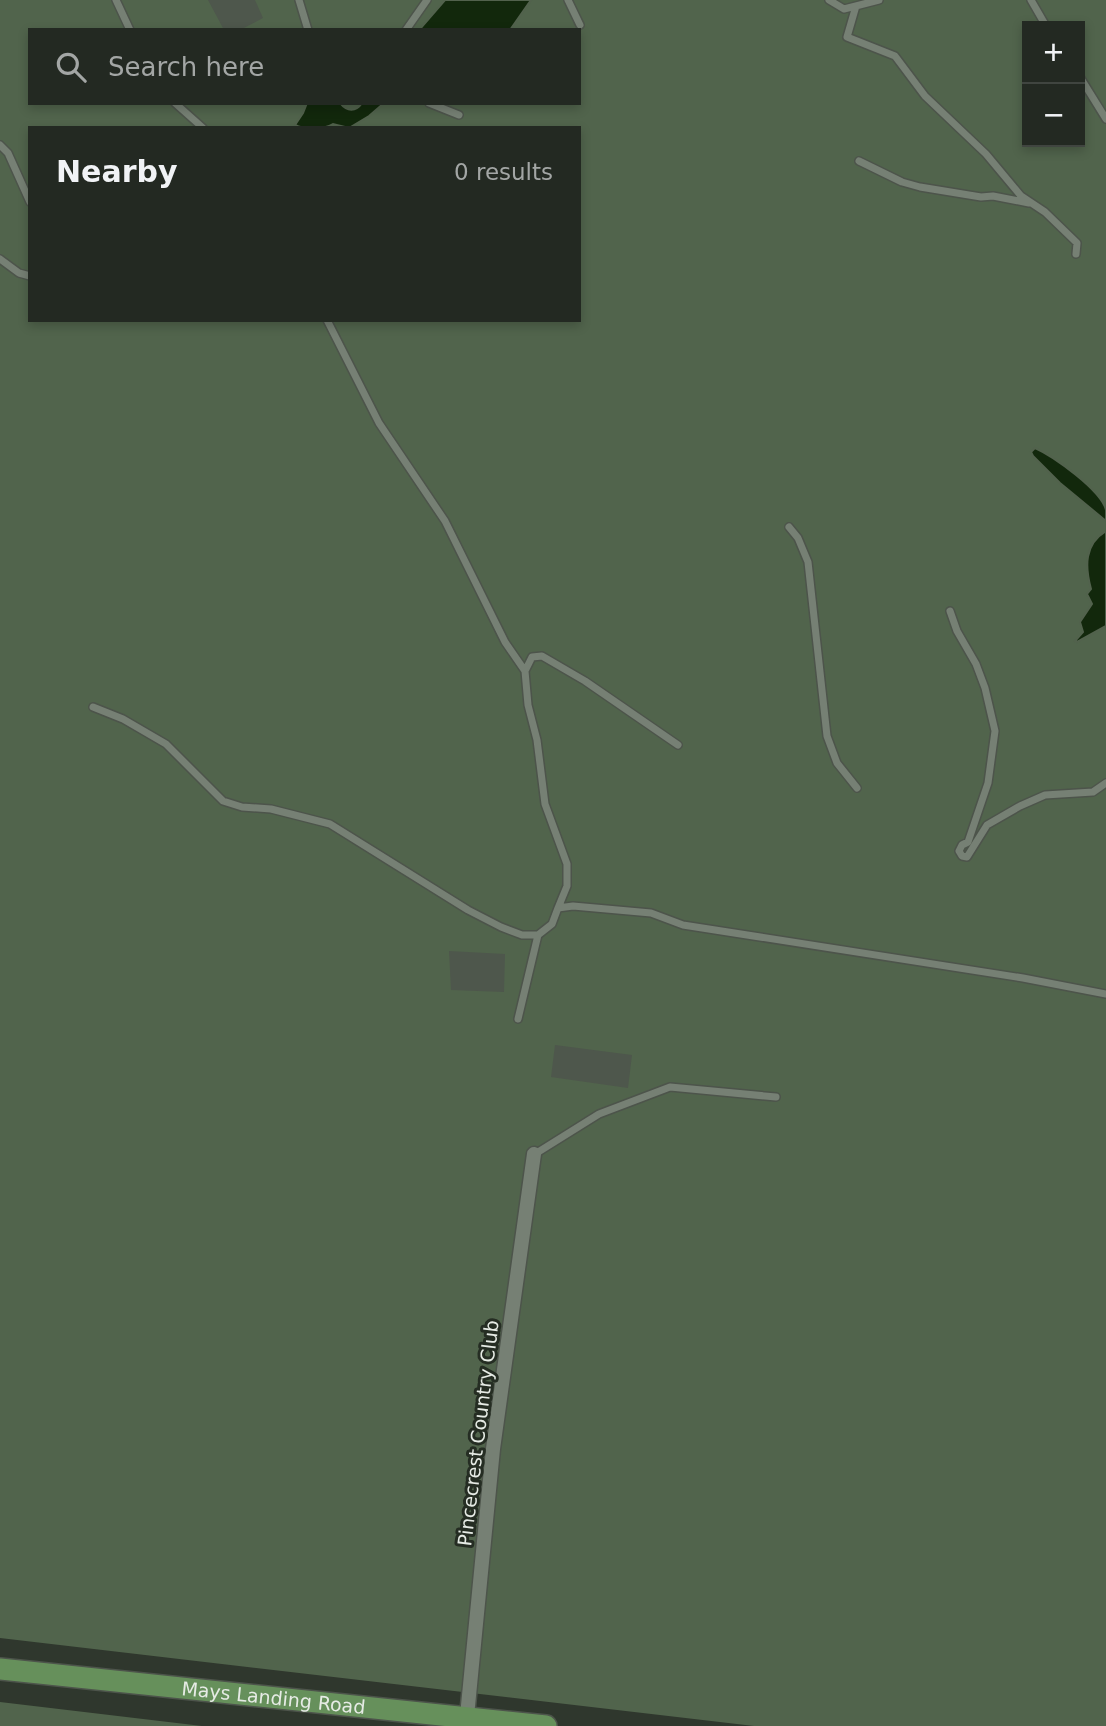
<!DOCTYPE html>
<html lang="en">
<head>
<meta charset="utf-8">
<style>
	body { margin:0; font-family:"DejaVu Sans",sans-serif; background:#2f352f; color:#f1f3f6 }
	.controls { position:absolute; right:21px; top:21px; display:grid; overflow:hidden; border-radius:0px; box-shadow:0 4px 10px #0003 }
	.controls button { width:63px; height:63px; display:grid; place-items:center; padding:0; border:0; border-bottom:2px solid #404540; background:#232922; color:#f1f3f6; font:35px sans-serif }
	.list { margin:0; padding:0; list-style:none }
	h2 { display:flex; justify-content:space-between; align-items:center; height:91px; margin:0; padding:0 28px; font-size:30px }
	h2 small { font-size:23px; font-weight:400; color:#a3a6a5 }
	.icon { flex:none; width:38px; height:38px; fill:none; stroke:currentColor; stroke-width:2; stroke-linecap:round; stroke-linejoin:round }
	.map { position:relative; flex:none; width:1106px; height:1726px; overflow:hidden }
	.search { position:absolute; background:#232922; box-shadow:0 4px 10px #0003; left:28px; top:28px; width:553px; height:77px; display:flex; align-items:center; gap:18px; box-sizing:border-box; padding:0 24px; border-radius:0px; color:#a3a6a5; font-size:26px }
	.panel { position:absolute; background:#232922; box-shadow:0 4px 10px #0003; left:28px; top:126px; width:553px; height:196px; border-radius:0px }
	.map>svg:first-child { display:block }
</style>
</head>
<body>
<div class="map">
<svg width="1106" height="1726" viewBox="0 0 1106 1726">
	<rect width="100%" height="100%" fill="#2f372d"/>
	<path fill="#51644c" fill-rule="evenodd" d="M 0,0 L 1106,0 L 1106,1726 L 754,1726 L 0,1638 ZM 1027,26 L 1080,26 L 1080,142 L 1027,142 ZM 30,30 L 579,30 L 579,103 L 30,103 ZM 30,128 L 579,128 L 579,320 L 30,320 Z
		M 0,1702 L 202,1726 L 0,1726 Z"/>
	<path fill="#12280c" stroke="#52624d" stroke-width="2" d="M 445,0 L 531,0 L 510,30 L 419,30 Z
		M 307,103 L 340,103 C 347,112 356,112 362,103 L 384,103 L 369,116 L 349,128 L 333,124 C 324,129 305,130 295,125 L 303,113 Z
		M 1035,448 C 1053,456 1101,490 1106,510 C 1106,513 1106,517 1106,521 L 1060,483 L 1033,456 L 1031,452 Z
		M 1106,531 L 1106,626 L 1077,642 L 1075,641 L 1083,632 L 1080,622 L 1092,604 L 1087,594 L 1091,589 C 1085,567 1084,544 1106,531 Z"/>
	<path fill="#4e574c" d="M 208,0 L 255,0 L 263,18 L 240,30 L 224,30 Z
		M 449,951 L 505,954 L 504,992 L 451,990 Z
		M 555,1045 L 632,1055 L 628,1088 L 551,1077 Z"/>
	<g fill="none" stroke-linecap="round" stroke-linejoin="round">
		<defs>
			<path id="service" d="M 116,0 L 130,30
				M 299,0 L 308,30
				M 568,0 L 580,25
				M 829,0 L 844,9 L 879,0
				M 1031,0 L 1046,26
				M 856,6 L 847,37 L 895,56 L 925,96 L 986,154 L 1021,196 L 1045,212 L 1077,243 L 1076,254
				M 406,30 L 427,0
				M 1080,77 L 1106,119
				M 175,103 L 203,128
				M 429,103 L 459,115
				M 0,145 L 8,153 L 30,202
				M 859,161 L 902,182 L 920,187 L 981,197 L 993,196 L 1029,203
				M 0,259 L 19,273 L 30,276
				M 327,320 L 379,423 L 445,521 L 505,642 L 525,671
				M 789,527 L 798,538 L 808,562 L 827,736 L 837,763 L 857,788
				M 950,611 L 957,631 L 976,664 L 985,688 L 995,731 L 988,783 L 968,842 L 962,845 L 959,851 L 962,856 L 967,857 L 987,825 L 1020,806 L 1045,795 L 1093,792 L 1106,783
				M 93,707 L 123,719 L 166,744 L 223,801 L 242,807 L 271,809 L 330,824 L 468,910 L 501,927 L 522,935 L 538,935 L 552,924 L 558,908 L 573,906 L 651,913 L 683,925 L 1023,978 L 1106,994
				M 558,908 L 567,886 L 567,864 L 545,804 L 537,740 L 528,705 L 525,671 L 532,657 L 542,656 L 585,681 L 678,745
				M 518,1019 L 538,935
				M 535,1154 L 599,1114 L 670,1087 L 776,1097"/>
			<path id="minor" d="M 467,1716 L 493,1449 L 534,1154"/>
			<g id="primary">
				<path id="s1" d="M 0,1669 L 546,1726"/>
			</g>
		</defs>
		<use href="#service" stroke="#4d544b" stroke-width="10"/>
		<use href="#minor" stroke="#4d544b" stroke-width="17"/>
		<use href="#primary" stroke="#4d544b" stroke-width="24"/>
		<use href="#service" stroke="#768074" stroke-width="7"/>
		<use href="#minor" stroke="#768074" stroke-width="14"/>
		<use href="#primary" stroke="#66905b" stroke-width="21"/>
	</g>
	<g text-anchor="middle" stroke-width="6" stroke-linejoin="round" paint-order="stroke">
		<g font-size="19" fill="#e6ebe5" stroke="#252d23">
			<text transform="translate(478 1433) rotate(-83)" y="7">Pincecrest Country Club</text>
			<text dy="7" stroke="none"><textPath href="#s1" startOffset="275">Mays Landing Road</textPath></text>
		</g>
	</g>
</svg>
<div class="controls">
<button>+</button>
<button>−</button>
</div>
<div class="search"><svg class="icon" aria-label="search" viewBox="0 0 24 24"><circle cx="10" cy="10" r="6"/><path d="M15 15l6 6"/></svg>Search here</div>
<section class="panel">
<h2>Nearby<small>0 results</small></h2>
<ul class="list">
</ul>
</section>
</div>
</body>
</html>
